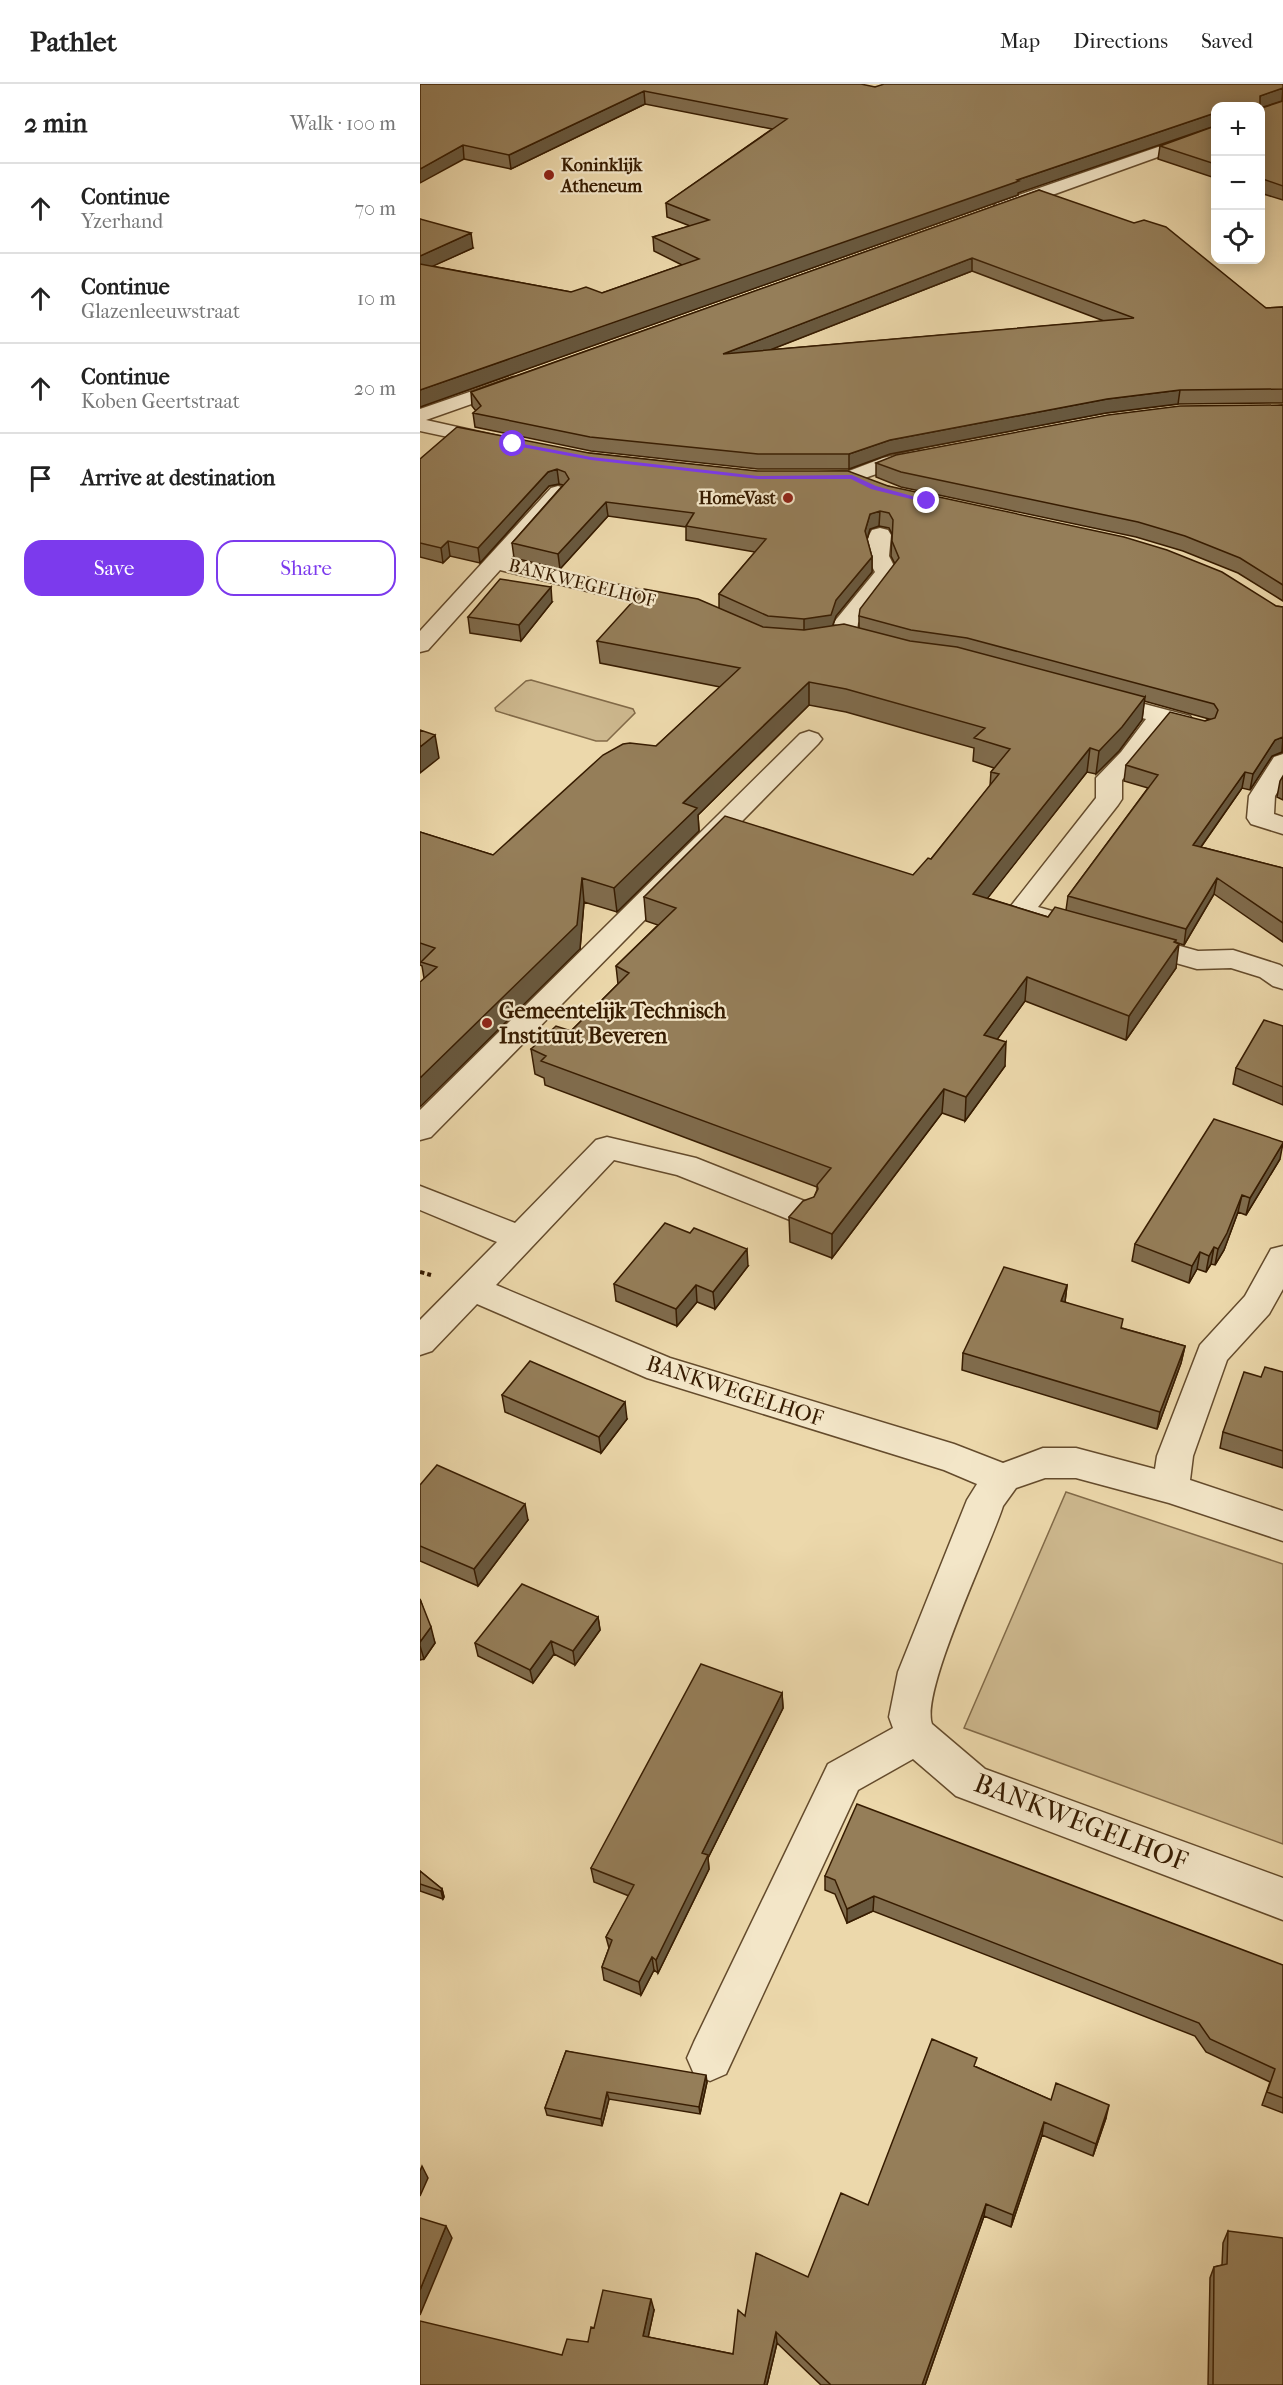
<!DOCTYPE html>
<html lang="en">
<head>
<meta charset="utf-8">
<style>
	body { margin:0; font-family:"IM FELL French Canon",serif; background:#f6f6f6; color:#222 }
	.controls { position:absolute; right:18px; top:18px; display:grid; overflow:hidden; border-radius:12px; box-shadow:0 3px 15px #0003 }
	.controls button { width:54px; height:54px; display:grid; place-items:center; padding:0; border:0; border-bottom:2px solid #e0e0e0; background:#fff; color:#222; font:30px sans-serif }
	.stop { position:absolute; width:18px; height:18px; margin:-14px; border:4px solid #7c3aed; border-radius:50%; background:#fff }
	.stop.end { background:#7c3aed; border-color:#fff; box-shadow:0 2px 6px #0008 }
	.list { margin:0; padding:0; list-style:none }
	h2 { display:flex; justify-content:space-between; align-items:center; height:78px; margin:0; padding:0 24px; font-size:26px }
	h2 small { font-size:20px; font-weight:400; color:#767676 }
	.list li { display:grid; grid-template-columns:39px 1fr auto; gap:18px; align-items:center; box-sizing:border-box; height:90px; padding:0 24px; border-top:2px solid #e0e0e0 }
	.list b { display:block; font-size:22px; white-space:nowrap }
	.list p { margin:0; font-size:20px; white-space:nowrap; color:#767676 }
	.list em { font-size:20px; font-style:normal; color:#767676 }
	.actions { display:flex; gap:12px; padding:18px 24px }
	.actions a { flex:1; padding:14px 0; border:2px solid #7c3aed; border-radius:18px; text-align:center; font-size:21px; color:#7c3aed }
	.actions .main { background:#7c3aed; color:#fff }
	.icon { flex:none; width:33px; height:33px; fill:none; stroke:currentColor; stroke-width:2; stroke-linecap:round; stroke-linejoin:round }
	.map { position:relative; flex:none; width:863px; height:2301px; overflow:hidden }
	header { display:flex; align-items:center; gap:36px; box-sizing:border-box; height:84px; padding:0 30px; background:#fff; border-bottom:2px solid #e0e0e0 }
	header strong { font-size:28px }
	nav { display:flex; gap:33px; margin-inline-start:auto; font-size:21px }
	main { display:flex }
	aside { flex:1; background:#fff }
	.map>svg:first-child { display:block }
</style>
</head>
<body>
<header>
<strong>Pathlet</strong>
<nav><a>Map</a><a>Directions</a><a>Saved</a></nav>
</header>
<main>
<aside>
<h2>2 min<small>Walk · 100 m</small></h2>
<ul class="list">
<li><svg class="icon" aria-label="ahead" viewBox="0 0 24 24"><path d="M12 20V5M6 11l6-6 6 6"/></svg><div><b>Continue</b><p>Yzerhand</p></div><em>70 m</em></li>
<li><svg class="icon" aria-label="ahead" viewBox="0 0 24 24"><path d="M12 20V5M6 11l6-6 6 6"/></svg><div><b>Continue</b><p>Glazenleeuwstraat</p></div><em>10 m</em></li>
<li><svg class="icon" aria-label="ahead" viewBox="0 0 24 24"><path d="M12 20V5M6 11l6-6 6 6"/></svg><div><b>Continue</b><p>Koben Geertstraat</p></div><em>20 m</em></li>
<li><svg class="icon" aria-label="arrive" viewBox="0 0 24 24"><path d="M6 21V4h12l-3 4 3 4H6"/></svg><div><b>Arrive at destination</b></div></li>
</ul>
<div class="actions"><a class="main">Save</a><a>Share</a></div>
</aside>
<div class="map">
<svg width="863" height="2301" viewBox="0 0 863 2301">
	<rect width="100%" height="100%" fill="#ecd8ab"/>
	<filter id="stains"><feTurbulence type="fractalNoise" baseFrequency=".00333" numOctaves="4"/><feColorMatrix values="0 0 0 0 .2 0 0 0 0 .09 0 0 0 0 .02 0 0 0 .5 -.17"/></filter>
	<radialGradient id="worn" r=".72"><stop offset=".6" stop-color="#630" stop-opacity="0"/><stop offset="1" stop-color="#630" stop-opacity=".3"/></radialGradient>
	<path fill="#cdb88e" stroke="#826a48" stroke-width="1.5" d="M 111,596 L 213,625 L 215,629 L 187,657 L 176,657 L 76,627 L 75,624 L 106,597 Z
		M 646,1408 L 863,1480 L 863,1760 L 544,1644 Z"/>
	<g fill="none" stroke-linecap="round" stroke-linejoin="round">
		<defs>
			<path id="minor" d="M 796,43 L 796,52 L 588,127 L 576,127 L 574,123 L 576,119 Z
				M 93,293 L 100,295 L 103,299 L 100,303 L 6,336 L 82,353 L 85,357 L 82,361 L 75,363 L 0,347 L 0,325 Z
				M 497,366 L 504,368 L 507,372 L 504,376 C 495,379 486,380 477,383 C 443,393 425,407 387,397 L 384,393 L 387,389 L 429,387 L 463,374 Z
				M 138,402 L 145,404 L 149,408 L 90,475 L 270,518 L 273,523 L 270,528 L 262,530 L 80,486 L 8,566 L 0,568 L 0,547 L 131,404 Z
				M 460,444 L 468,446 L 471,451 L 469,472 L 477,488 L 438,539 L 436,553 L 432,558 L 424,560 L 416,558 L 412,553 L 414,538 L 455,488 C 448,475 443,460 452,446 Z
				M 679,608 L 770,632 L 773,637 L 770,642 L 761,644 L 747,641 L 719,678 L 702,696 L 702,715 L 698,721 L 618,823 L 653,833 L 657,839 L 653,845 L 643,848 L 591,833 L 587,827 L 676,714 L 676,694 L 701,668 L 726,635 L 670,620 L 667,615 L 670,610 Z
				M 389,647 L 398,650 L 402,655 L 398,660 L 11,1053 L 0,1056 L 0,1026 L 380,650 Z
				M 863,670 L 863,699 L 855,712 L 854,730 L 863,733 L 863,750 L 831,740 L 827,734 L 829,712 L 854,673 Z
				M 713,849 L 778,867 L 813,866 L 860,881 L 863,883 L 863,905 L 853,902 L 840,893 L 811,884 L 777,885 L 703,864 L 699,858 L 703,852 Z
				M 187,1053 L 276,1074 L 392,1120 L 396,1128 L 392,1136 L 380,1140 L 257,1091 L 194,1076 L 76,1201 L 250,1274 L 534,1360 L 583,1379 L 623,1364 L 656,1364 L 735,1385 L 737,1372 L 780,1261 L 825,1212 L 851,1165 L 863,1162 L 863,1205 L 849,1230 L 807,1276 L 773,1372 L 770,1396 L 863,1427 L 863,1457 L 749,1419 L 656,1394 L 625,1394 L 596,1404 L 583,1422 C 570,1463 500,1608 512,1640 L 565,1685 L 863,1794 L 863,1836 L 536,1712 L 493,1675 L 438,1706 L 306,1990 L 290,1997 L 274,1990 L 267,1974 L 274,1958 L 408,1680 L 473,1644 L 469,1633 L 478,1588 L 547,1416 L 557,1400 L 524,1386 L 227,1294 L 57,1220 L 12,1267 L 0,1271 L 0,1236 L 77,1158 L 0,1126 L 0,1102 L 95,1139 L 176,1056 Z"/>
		</defs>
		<use href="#minor" stroke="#644b2c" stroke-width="3"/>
		<path stroke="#371c01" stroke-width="4" stroke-dasharray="4.5 3" stroke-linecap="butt" d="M 0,1188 L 11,1191"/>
		<use href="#minor" fill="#f3e6c8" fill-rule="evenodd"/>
	</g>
	<path fill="#806c4d" stroke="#371c01" stroke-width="1.5" fill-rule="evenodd" d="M 0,0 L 455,3 L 863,0 L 863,17 L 842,23 L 863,17 L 863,116 L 840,109 L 840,22 L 795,22 L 598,109 L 598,111 L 0,323 L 0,135 L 53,164 L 12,182 L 151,208 L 182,209 L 262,181 L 234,167 L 233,153 L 270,142 L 247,133 L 246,119 L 352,45 L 225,20 L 91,85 L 44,75 Z
		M 795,42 L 795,94 L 738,75 L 740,62 Z
		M 619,106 L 846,224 L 863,223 L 863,319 L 758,320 L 686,329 L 470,370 L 429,385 L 338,385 L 171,367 L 55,343 L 53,329 L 56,327 L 52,322 L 51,308 ZM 552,187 L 684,237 L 349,266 Z
		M 863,321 L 863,517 L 818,489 L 763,467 L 716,453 L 481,403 L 456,393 L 456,379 Z
		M 169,369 L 468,402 L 856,522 L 863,523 L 863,668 L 852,672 L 830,706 L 822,704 L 781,763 L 863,784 L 863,858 L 794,810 L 764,861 L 755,858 L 756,884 L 706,956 L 605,917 L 577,955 L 585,982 L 545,1037 L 522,1029 L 412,1174 L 370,1158 L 369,1133 L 394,1113 L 397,1106 L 397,1103 L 125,1001 L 124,994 L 115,990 L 111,965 L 151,947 L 198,900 L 196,882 L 238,841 L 226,837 L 224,813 L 493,791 L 511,775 L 570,702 L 571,688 L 574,684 L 553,677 L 554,664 L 426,628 L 389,621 L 278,731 L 279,747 L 197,828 L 164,818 L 160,865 L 4,894 L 2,882 L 0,881 L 0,748 L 73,771 L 236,662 L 300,603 L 180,579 L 177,557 L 299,524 L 299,510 L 335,468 L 266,456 L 266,443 L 188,432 L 140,485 L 94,474 L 92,459 L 143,401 L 139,400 L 129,402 L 60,479 L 30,472 L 23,479 L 0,473 L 0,375 ZM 459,442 L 469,444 L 472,450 L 471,472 L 475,480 L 439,532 L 439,544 L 413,541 L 416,532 L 452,488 L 452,473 L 447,455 L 450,445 ZM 724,617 L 789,635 L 785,637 L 706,681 L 704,697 L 728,704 L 648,812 L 646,826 L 628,833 L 567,814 L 667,688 L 676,690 L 699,667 L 722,636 Z
		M 132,518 L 101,557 L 50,549 L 48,533 Z
		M 863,692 L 863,716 L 857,713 L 860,697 Z
		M 863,942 L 863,1021 L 813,1000 L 816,984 Z
		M 860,1075 L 826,1131 L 818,1128 L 804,1166 L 795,1181 L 791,1180 L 786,1188 L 777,1185 L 769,1199 L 712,1177 L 715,1160 Z
		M 328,1182 L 295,1225 L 277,1218 L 257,1242 L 196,1217 L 194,1200 Z
		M 647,1201 L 645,1218 L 702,1244 L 765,1262 L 761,1279 L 737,1345 L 542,1286 L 543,1269 Z
		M 863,1288 L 863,1384 L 800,1364 L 803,1348 L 841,1293 Z
		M 82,1311 L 207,1335 L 181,1369 L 85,1328 Z
		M 0,1401 L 108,1436 L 58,1502 L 0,1477 Z
		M 0,1515 L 15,1559 L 4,1575 L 0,1576 Z
		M 178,1533 L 180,1546 L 155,1581 L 134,1570 L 113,1599 L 58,1572 L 55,1559 Z
		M 362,1609 L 363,1624 L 288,1774 L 289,1785 L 238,1889 L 234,1886 L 221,1911 L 184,1896 L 182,1883 L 189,1864 L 186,1853 L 209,1812 L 174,1798 L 171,1784 Z
		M 0,1787 L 22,1805 L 24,1813 L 23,1815 L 0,1807 Z
		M 405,1792 L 863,1881 L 863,2029 L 842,2021 L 850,1998 L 786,1968 L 775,1952 L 453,1827 L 427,1839 L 415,1810 L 405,1806 Z
		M 146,1967 L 287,1998 L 280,2030 L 189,2015 L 182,2042 L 127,2031 L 125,2024 Z
		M 556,1983 L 631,2016 L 686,2034 L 673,2072 L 622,2051 L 591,2143 L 564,2132 L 505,2301 L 401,2301 L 357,2259 L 347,2301 L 142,2271 L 168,2258 L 174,2244 L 234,2226 L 228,2253 L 313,2270 L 325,2232 L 388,2193 L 448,2121 Z
		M 808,2147 L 863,2301 L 788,2301 L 790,2194 L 794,2183 L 802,2181 L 803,2159 Z"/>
	<path fill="#68583e" stroke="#371c01" stroke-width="1.5" d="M 863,4 L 862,17 L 840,24 L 838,22 L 840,12 Z
		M 224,7 L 225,20 L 91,85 L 89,71 Z
		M 795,29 L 795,42 L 598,109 L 598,111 L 0,323 L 0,306 L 597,96 Z
		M 43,61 L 44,75 L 0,99 L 0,85 Z
		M 51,149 L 53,164 L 0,188 L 0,172 Z
		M 552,174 L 552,187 L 304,284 L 303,270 Z
		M 760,306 L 758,320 L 686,329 L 470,370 L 429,385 L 429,370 L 470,356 L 687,315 Z
		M 137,385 L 139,400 L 129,402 L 60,479 L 58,464 L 128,388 Z
		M 186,418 L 188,432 L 140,485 L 138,470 Z
		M 460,427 L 459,442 L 450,445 L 445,462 L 445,447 L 450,430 Z
		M 28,457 L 30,472 L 23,479 L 21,464 Z
		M 452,473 L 452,488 L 416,532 L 411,546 L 384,550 L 384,535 L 416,516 Z
		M 131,503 L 132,518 L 101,557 L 99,541 Z
		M 389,598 L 389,621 L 278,731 L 279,747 L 197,828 L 194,804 L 263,719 Z
		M 725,613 L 722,636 L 699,667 L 676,690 L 679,667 Z
		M 15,651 L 19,674 L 0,689 L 0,663 Z
		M 863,653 L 862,668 L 852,672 L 830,706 L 833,690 L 855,656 Z
		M 670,664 L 667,688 L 552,834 L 553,810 Z
		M 825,688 L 822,704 L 771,777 L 773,761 Z
		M 162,794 L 164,818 L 160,865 L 0,1023 L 0,994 Z
		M 797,794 L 794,810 L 764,861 L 766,845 Z
		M 756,856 L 754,868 L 759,860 L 756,884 L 706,956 L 709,932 Z
		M 607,893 L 605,917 L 563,975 L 564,951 Z
		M 586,958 L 585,982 L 545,1037 L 546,1013 Z
		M 524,1005 L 522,1029 L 412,1174 L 412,1150 Z
		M 863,1059 L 860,1075 L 826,1131 L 830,1114 Z
		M 822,1111 L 818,1128 L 804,1166 L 795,1181 L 798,1165 Z
		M 794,1163 L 791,1180 L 786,1188 L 789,1172 Z
		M 327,1165 L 328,1182 L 295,1225 L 293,1208 Z
		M 780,1168 L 777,1185 L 769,1199 L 772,1182 Z
		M 276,1201 L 277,1218 L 257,1242 L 256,1225 Z
		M 647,1201 L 645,1218 L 641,1217 Z
		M 765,1262 L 761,1279 L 737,1345 L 740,1328 Z
		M 205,1318 L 207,1335 L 181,1369 L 179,1353 Z
		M 105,1420 L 108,1436 L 58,1502 L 54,1485 Z
		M 178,1533 L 180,1546 L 155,1581 L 153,1567 Z
		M 11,1543 L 15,1559 L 4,1575 L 0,1562 L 0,1558 Z
		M 131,1557 L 134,1570 L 113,1599 L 110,1586 Z
		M 362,1609 L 363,1624 L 288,1774 L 289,1785 L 238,1889 L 236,1876 L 282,1769 Z
		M 22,1805 L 24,1813 L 23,1815 L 21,1807 Z
		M 454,1812 L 453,1827 L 427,1839 L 427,1825 Z
		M 232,1873 L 234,1886 L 221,1911 L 219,1898 Z
		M 286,1991 L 287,1998 L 280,2030 L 279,2023 Z
		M 187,2008 L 189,2015 L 182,2042 L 181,2035 Z
		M 689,2021 L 686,2034 L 673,2072 L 676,2060 Z
		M 624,2038 L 622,2051 L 591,2143 L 593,2131 Z
		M 2,2082 L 8,2094 L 0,2112 L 0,2087 Z
		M 566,2120 L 564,2132 L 505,2301 L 502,2301 Z
		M 26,2142 L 32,2154 L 0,2231 L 0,2206 Z
		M 231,2215 L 234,2226 L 226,2263 L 223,2252 Z
		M 356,2248 L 357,2259 L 347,2301 L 344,2301 Z"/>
	<path fill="#957e59" stroke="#371c01" stroke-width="1.5" fill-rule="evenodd" d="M 0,0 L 441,0 L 455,3 L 464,0 L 863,0 L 863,4 L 840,12 L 840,22 L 795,22 L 795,29 L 597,96 L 599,97 L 0,306 L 0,180 L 151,208 L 166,203 L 182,209 L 279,175 L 233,153 L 289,136 L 246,119 L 367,35 L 224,7 L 89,71 L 43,61 L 0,85 Z
		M 863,17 L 863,102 L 840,94 L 840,23 L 842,24 Z
		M 795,42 L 795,80 L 740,62 Z
		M 619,106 L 714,139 L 724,136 L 746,143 L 846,224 L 863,223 L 863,305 L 760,306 L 687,315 L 470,356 L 429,370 L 338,370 L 170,353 L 53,329 L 61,322 L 51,308 ZM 552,174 L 714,234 L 303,270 Z
		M 0,135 L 51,149 L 0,172 Z
		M 863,321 L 863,501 L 820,474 L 765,452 L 718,438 L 481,388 L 456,379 L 476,371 L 688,331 L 760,322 Z
		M 37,343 L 169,369 L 337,387 L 428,387 L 468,402 L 704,453 L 747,466 L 802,488 L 856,522 L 863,523 L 863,653 L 855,656 L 833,690 L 825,688 L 773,761 L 863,784 L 863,839 L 797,794 L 766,845 L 648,812 L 738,691 L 706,681 L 750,628 L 785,637 L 795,634 L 798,626 L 794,620 L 547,554 L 491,546 L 439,532 L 440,525 L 479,474 L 472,457 L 473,436 L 469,429 L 460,427 L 450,430 L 445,447 L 452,473 L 416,516 L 411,531 L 384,535 L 348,532 L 299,510 L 346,455 L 266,442 L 274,429 L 186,418 L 138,470 L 92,459 L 149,395 L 145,388 L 137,385 L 128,388 L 58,464 L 28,457 L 21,464 L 0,459 L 0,375 Z
		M 80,495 L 131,503 L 99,541 L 48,533 Z
		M 224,505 L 278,515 L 343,543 L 384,546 L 424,540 L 490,557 L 537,563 L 725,613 L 702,643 L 679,667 L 670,664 L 553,810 L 628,833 L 635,823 L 756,856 L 754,858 L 759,860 L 709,932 L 607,893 L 564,951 L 586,958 L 546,1013 L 524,1005 L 412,1150 L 369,1133 L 383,1117 L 394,1113 L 398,1105 L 397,1101 L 411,1084 L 121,977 L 126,972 L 111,965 L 136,942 L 151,947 L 209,889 L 196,882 L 256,824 L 224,813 L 305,732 L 493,791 L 508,774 L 511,775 L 579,690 L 571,688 L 590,665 L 554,654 L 565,644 L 426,605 L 389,598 L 263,719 L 277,724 L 194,804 L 162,794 L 157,841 L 0,994 L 0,898 L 17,883 L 1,878 L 15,864 L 0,859 L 0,748 L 73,771 L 183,671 L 203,660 L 210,659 L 236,662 L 320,584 L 177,557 Z
		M 0,646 L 15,651 L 0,663 Z
		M 844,936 L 863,942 L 863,1003 L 816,984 Z
		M 794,1035 L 863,1058 L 863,1059 L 830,1114 L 822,1111 L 807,1149 L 798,1165 L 794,1163 L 789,1172 L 780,1168 L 772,1182 L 715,1160 Z
		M 245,1139 L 270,1149 L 274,1144 L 327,1165 L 293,1208 L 276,1201 L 256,1225 L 194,1200 Z
		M 584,1183 L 647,1201 L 641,1217 L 703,1235 L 701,1244 L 765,1262 L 740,1328 L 543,1269 Z
		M 110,1277 L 205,1318 L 179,1353 L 82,1311 Z
		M 845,1283 L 863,1288 L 863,1367 L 803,1348 L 824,1288 L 841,1293 Z
		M 17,1381 L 105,1420 L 54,1485 L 0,1462 L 0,1401 Z
		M 102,1500 L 178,1533 L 153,1567 L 131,1557 L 110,1586 L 55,1559 Z
		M 0,1515 L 11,1543 L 0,1558 Z
		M 281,1580 L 362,1609 L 282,1769 L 288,1771 L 236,1876 L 232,1873 L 219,1898 L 182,1883 L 192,1856 L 186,1853 L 214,1801 L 171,1784 Z
		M 437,1720 L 863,1881 L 863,2014 L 847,2008 L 855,1985 L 790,1955 L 779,1939 L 454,1812 L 427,1825 L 415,1796 L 405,1792 Z
		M 0,1787 L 22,1805 L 21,1807 L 0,1800 Z
		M 512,1955 L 557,1974 L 554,1982 L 631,2016 L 636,1999 L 689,2021 L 676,2060 L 624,2038 L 593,2131 L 566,2120 L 502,2301 L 411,2301 L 356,2248 L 344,2301 L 0,2301 L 0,2237 L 142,2271 L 147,2255 L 168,2258 L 171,2243 L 174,2244 L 183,2206 L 231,2215 L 223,2252 L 313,2270 L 318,2226 L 325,2232 L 336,2169 L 388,2193 L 421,2109 L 448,2121 Z
		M 146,1967 L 286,1991 L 279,2023 L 187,2008 L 181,2035 L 125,2024 Z
		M 0,2134 L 26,2142 L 0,2206 Z
		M 808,2147 L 863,2154 L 863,2301 L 793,2301 L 794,2183 L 807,2180 Z"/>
	<path fill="#7c3aed" d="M 93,358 L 171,373 L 338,392 L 432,391 L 456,402 L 510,417 L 507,419 L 451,405 L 431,395 L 338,395 L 171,376 L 91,361 Z"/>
	<g fill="#8f2418" stroke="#f3e6c8" stroke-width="2">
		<circle cx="129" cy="91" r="6"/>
		<circle cx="368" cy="414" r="6"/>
		<circle cx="67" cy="939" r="6"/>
	</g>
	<g text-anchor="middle" stroke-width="4.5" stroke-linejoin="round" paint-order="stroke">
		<g font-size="18" font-weight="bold" fill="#371c01" stroke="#f3e6c8" text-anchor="start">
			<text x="141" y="87">Koninklijk<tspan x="141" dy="21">Atheneum</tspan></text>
			<text x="356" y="420" text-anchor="end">HomeVast</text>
		</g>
		<g font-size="18" fill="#371c01" stroke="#f3e6c8">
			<text transform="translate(162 499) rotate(14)" y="6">BANKWEGELHOF</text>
		</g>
		<g font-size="22" font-weight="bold" fill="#371c01" stroke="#f3e6c8" text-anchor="start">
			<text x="79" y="934">Gemeentelijk Technisch<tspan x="79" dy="25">Instituut Beveren</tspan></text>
		</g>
		<g font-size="22" fill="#371c01" stroke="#f3e6c8">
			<text transform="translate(315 1306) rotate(18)" y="8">BANKWEGELHOF</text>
		</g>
		<g font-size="27" fill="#371c01" stroke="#f3e6c8">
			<text transform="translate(661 1738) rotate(21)" y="9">BANKWEGELHOF</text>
		</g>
	</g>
	<rect width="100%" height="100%" filter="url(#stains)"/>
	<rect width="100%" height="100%" fill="url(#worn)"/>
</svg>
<div class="controls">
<button>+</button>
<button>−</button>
<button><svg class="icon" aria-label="locate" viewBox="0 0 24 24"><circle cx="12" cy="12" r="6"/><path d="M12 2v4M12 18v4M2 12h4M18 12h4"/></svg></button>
</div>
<div class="stop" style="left:93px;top:360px"></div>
<div class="stop end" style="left:507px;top:417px"></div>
</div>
</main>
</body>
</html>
